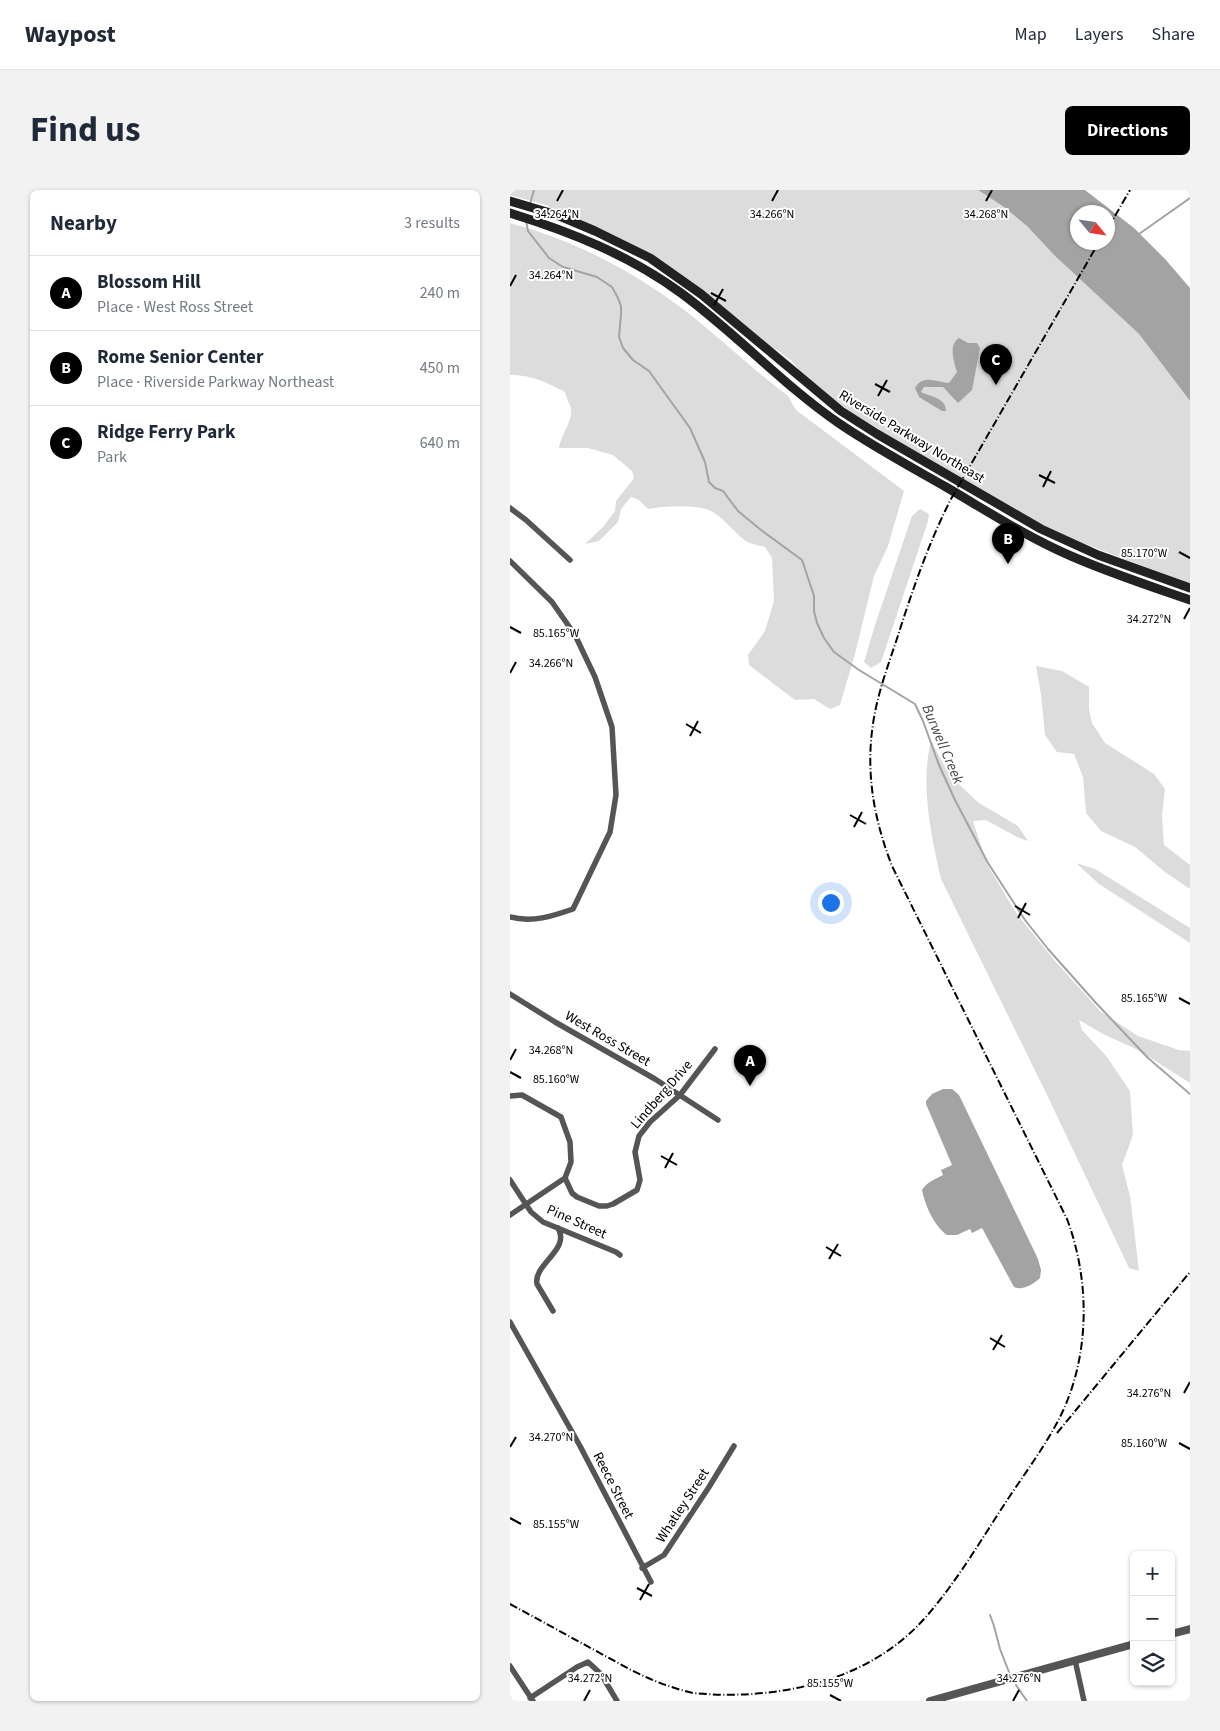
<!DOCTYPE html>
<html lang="en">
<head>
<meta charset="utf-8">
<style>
	body { margin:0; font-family:"Source Sans 3",sans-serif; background:#f2f2f3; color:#1f2937 }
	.controls { position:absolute; right:15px; bottom:15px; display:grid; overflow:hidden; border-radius:8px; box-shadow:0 1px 4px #0004 }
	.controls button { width:45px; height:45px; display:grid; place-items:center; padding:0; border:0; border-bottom:1px solid #e0e1e3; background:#fff; color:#1f2937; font:25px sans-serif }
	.compass { position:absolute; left:560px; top:15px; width:45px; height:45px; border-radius:50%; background:#fff; box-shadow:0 1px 4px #0004; rotate:119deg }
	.you { position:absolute; left:320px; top:712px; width:18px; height:18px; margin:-12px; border:4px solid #fff; border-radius:50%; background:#1a73e8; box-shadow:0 0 0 8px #1a73e833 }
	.badge { display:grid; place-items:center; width:32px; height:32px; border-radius:50%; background:#000; color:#fff; font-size:16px; font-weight:700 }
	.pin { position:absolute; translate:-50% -41px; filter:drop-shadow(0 1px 2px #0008) }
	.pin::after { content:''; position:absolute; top:26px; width:18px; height:15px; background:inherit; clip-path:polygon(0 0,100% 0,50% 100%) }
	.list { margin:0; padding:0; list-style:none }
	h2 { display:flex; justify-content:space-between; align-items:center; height:65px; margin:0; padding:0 20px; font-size:21px }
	h2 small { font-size:16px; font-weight:400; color:#747a83 }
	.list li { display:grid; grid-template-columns:32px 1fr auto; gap:15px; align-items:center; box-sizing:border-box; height:75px; padding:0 20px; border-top:1px solid #e0e1e3 }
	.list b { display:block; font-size:19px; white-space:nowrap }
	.list p { margin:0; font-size:16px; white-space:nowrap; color:#747a83 }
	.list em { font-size:16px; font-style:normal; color:#747a83 }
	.icon { flex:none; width:28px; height:28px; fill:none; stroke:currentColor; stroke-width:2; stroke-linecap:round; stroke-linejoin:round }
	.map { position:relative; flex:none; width:680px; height:1511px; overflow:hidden; border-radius:8px }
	header { display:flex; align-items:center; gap:30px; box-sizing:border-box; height:70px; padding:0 25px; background:#fff; border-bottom:1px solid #e0e1e3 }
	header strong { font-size:24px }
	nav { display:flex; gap:28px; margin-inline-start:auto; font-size:18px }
	.intro { display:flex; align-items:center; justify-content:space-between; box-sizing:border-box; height:120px; padding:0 30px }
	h1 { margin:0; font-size:35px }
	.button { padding:12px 22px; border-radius:8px; background:#000; color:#fff; font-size:18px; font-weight:700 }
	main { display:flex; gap:30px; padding:0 30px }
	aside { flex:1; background:#fff; border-radius:8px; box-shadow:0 1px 4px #0004 }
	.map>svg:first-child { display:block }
</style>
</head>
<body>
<header>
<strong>Waypost</strong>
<nav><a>Map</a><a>Layers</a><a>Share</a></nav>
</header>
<div class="intro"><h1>Find us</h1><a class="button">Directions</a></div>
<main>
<aside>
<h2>Nearby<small>3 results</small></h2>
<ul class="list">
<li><span class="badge">A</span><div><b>Blossom Hill</b><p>Place · West Ross Street</p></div><em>240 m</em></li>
<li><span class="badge">B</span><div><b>Rome Senior Center</b><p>Place · Riverside Parkway Northeast</p></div><em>450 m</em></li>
<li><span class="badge">C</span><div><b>Ridge Ferry Park</b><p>Park</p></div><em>640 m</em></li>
</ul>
</aside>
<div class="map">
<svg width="680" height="1511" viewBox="0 0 680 1511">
	<rect width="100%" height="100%" fill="#fff"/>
	<path fill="#dcdcdc" d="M 0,0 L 468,0 L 494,17 L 517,36 L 544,65 L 629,144 L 680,211 L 680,394 L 549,344 L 519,328 L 349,229 L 289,181 C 284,168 266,161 255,152 C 232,135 213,115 190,98 C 141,63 95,39 38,19 L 39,16 L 0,5 Z
		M 0,33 C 67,51 127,83 182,126 C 214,152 245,181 278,206 L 286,220 L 394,301 L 378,356 L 364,386 L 345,464 L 330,515 L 320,519 L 304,509 L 285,510 L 239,475 L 238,465 L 255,441 L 264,411 L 262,368 L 255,357 C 251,356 245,355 240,353 C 229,349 214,327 201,321 C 186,314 154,316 138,319 L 129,310 L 121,307 L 111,319 L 108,332 L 89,351 L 75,354 L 93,337 L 105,321 L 106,311 L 124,288 L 122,281 L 103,265 L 78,258 L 49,258 C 51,244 63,231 61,218 C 59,213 56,207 55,202 C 39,193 19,184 0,185 Z
		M 410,319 L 419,324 L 418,331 L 371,472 L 361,478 L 354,472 L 365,435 L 402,326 Z
		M 526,476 L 552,481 L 579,497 L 579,519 L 582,533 L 595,553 L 644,584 L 655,599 L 652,626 L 654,655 L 680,675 L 680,699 L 655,682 L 625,657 L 591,641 L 576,623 L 573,587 L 564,564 L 547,562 L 535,545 L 531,504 Z
		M 421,551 L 440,586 L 469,613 L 508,636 L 518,651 L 509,648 L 476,630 L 463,631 L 477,674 L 506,723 L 545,771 L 591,822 L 628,846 L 669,860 L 680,861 L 680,893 L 628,860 L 593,844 L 569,830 L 572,840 L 597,867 L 620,901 L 623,945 L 612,975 L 620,1006 L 629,1081 L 619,1078 L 538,907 L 431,689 C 421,645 410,595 421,551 Z
		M 566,673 L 585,679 L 680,738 L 680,753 L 589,694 Z"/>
	<path fill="#a3a3a3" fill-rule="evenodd" d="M 468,0 L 575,0 L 624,38 L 655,69 L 680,98 L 680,211 L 629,144 L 544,65 L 517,36 L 494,17 ZM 568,22 L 598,22 L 598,52 L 568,52 Z
		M 449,148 L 458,153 L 467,153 L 470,158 L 462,200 L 448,213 L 433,197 L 414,197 L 411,202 C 421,207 436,208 436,221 L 432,221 L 409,207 L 405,198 C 413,184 426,192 439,193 L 447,182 C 444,172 438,155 449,148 Z
		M 433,899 L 442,899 L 449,905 L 528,1069 L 531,1080 L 530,1088 C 524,1094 512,1101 504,1097 L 472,1038 L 462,1043 L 460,1039 L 447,1045 L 437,1045 C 424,1036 415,1015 412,1000 C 417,992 425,989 433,985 L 431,980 L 442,975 L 416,914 L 416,911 L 422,904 Z"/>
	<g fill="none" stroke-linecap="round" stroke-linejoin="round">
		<path stroke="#a3a3a3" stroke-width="2" d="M 20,14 L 24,0
			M 16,31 L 18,41 L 39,68 L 53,77 L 87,87 L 102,97 L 108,108 L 111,116 L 111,124 L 109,147 L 113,158 L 123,170 L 139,181 L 180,238 L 195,272 L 199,292 L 205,298 L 213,301 L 228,321 L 251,340 L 292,370 L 304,406 L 304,421 L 307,433 L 314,448 L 324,462 L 349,480 L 405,514 L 413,531 L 429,575 L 445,610 L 478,673 L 515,730 L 538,759 L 586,813 L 638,868 L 680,904
			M 629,44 L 680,8
			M 480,1425 L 484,1436 L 490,1459 L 499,1482
			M 506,1495 L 517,1511"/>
		<path stroke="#555" stroke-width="5.5" d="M 0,318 L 16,330 L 60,370
			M 0,371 L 42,412 L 65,445 L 85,487 L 102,537 L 106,605 L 100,642 L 63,719 C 43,726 22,733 0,727
			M 0,804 L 45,832 L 145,889 L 208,930
			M 0,906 L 12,905 L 51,927 L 60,952 L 61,972 L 55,988 L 0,1025
			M 55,988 L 62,1003 L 67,1007 L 89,1016 L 97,1016 L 103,1014 L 127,1000 L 130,990 L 125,962 L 129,946 L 140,932 L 170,905 L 205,859
			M 0,990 L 21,1022 L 33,1032 L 106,1062 L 110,1065
			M 43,1121 L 27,1094 C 23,1074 61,1060 48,1038
			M 0,1132 L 70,1256 L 141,1392
			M 132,1378 L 154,1365 L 199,1297 L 224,1256
			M 565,1470 L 574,1511
			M 0,1476 L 23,1511
			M 20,1508 L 67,1477 L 78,1472 L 91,1484 L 107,1511"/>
		<path stroke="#555" stroke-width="8" d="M 661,1444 L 680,1439
			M 420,1511 L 624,1454"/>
		<path stroke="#222" stroke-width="9" d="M 0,11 L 47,25 L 85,41 L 140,68 L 191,104 L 331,221 L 367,244 L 531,339 L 588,365 L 680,398
			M 0,23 C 61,42 119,65 171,103 C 227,144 274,196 330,234 C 364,257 401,277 436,297 C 477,321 517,347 561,366 C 600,383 640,396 680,410"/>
		<path stroke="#000" stroke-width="2" stroke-dasharray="8 2.5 1 2.5" stroke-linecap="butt" d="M 598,38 L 620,0
			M 547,1243 L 680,1082
			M 0,1414 L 121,1480 C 141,1490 161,1498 183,1503 C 266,1511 358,1492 414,1429 C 443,1397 468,1355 492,1318 C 510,1290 532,1261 548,1231 C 580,1170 581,1093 557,1029 L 382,676 C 360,619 353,565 369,505 C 375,482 384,459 391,436 C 405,393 420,350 441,309 L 589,52"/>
	</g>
	<path fill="none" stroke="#000" stroke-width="2" d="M 47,11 L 53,0M 262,11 L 268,0M 476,11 L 482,0M 0,96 L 6,85M 201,103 L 216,111M 204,115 L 213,99M 365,194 L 380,202M 368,206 L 377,190M 529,285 L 545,293M 533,297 L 541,281M 669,362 L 680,368M 674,429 L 680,418M 0,437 L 11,443M 0,483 L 6,472M 176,534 L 191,543M 180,546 L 188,531M 340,625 L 356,634M 344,637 L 352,622M 505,716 L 520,725M 508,728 L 516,713M 669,808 L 680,814M 0,870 L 6,859M 0,882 L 11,888M 151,966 L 167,975M 155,978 L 163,963M 316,1057 L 331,1066M 319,1069 L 328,1054M 480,1148 L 495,1157M 483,1160 L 492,1145M 674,1203 L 680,1192M 669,1253 L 680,1259M 0,1257 L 6,1247M 0,1328 L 11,1334M 127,1398 L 142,1406M 130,1410 L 139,1394M 320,1505 L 331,1511M 74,1511 L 80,1500M 503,1511 L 509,1500"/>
	<g text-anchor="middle" stroke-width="4" stroke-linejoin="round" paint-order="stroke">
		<g font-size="14" fill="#000" stroke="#fff">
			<text transform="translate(402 246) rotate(31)" y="5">Riverside Parkway Northeast</text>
			<text transform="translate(98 848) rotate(30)" y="5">West Ross Street</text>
			<text transform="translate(151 904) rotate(-49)" y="5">Lindberg Drive</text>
			<text transform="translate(67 1031) rotate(24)" y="5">Pine Street</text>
			<text transform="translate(104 1295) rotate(63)" y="5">Reece Street</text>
			<text transform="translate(172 1315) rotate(-57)" y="5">Whatley Street</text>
		</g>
		<g font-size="15" font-style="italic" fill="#444" stroke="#fff">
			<text transform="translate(433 554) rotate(67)" y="5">Burwell Creek</text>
		</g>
	</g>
	<g font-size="12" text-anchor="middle" fill="#000" stroke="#fff" stroke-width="4" stroke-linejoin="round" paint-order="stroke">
		<text x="47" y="28">34.264°N</text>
		<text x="262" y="28">34.266°N</text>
		<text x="476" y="28">34.268°N</text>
		<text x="41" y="89">34.264°N</text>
		<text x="634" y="367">85.170°W</text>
		<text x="639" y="433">34.272°N</text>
		<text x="46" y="447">85.165°W</text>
		<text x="41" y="477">34.266°N</text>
		<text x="634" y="812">85.165°W</text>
		<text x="41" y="864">34.268°N</text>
		<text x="46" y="893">85.160°W</text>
		<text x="639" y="1207">34.276°N</text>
		<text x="41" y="1251">34.270°N</text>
		<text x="634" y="1257">85.160°W</text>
		<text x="46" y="1338">85.155°W</text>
		<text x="80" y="1492">34.272°N</text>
		<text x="509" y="1492">34.276°N</text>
		<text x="320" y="1497">85.155°W</text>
	</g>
</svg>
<div class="controls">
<button>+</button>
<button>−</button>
<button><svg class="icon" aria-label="layers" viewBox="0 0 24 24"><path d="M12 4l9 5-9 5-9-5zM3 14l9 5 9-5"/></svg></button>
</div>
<svg class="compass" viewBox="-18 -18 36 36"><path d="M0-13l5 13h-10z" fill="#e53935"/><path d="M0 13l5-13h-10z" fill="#747a83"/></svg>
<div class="you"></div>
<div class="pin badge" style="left:240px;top:896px">A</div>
<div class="pin badge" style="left:498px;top:374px">B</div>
<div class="pin badge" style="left:486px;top:195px">C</div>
</div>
</main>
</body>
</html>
